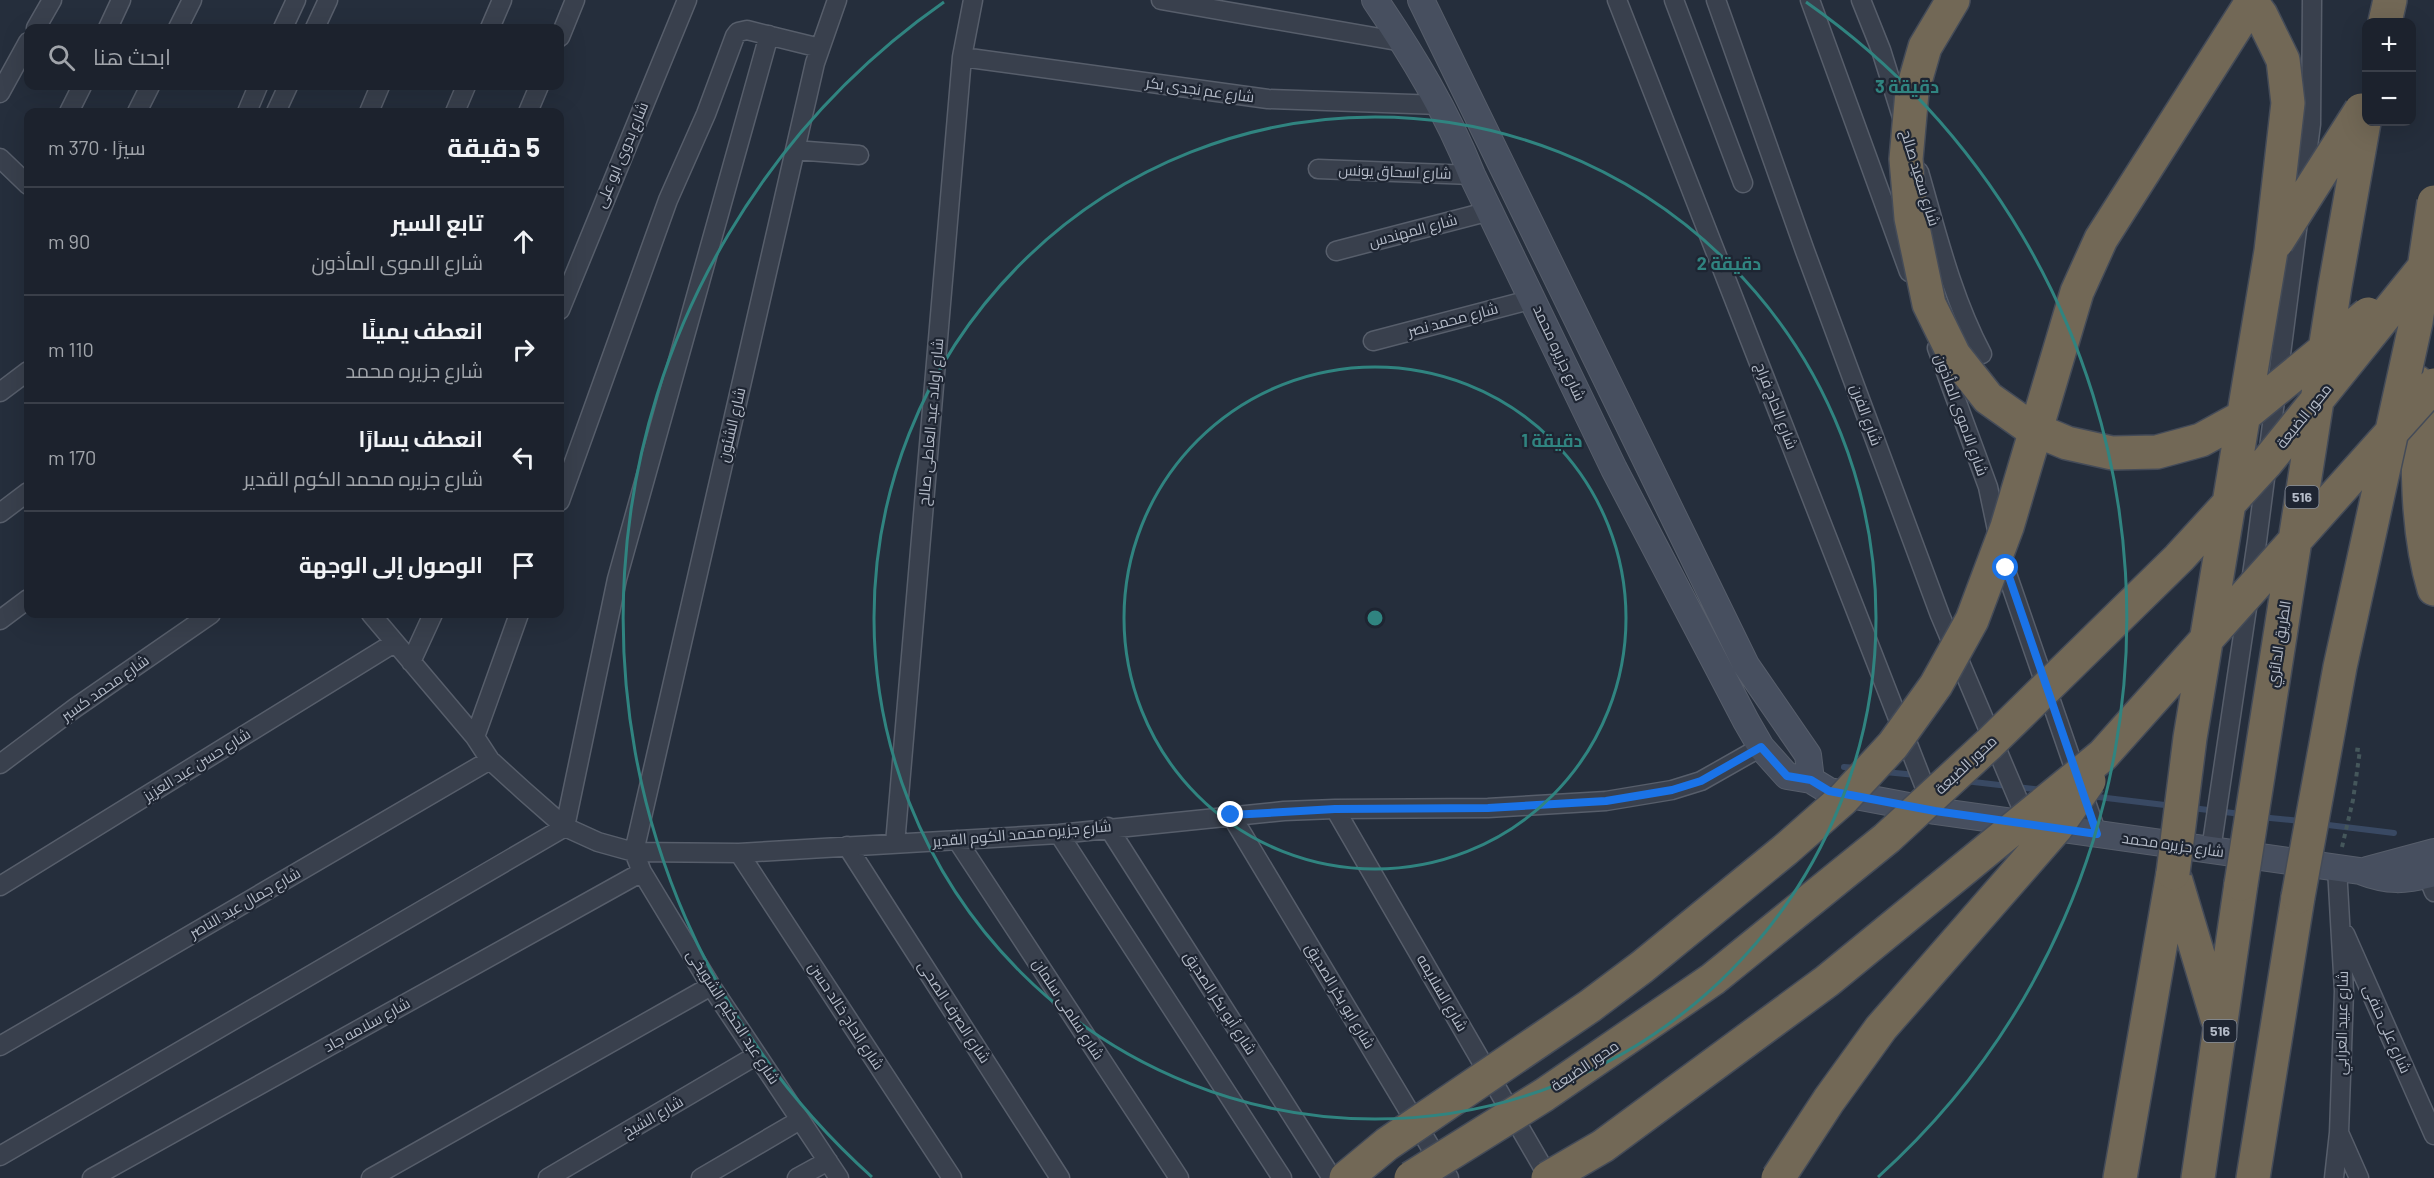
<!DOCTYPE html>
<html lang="ar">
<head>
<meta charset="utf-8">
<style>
	body { margin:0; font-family:Barlow,Cairo,sans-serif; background:#292f39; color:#f1f3f6; direction:rtl }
	.controls { position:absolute; right:18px; top:18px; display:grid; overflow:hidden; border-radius:12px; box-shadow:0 6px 24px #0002 }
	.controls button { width:54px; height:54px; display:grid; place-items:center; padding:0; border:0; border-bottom:2px solid #3a3f49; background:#1c222d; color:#f1f3f6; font:30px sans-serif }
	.stop { position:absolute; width:18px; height:18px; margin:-14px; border:4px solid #1a73e8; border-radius:50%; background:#fff }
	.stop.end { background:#1a73e8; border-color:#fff; box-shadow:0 2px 6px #0008 }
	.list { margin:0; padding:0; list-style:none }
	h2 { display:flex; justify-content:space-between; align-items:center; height:78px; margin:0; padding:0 24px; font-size:26px }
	h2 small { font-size:20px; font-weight:400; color:#a0a4aa }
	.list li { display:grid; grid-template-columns:39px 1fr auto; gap:18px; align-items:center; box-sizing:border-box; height:108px; padding:0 24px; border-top:2px solid #3a3f49 }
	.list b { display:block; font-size:22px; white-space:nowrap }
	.list p { margin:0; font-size:20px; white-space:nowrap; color:#a0a4aa }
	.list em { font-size:20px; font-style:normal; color:#a0a4aa }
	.icon { flex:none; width:33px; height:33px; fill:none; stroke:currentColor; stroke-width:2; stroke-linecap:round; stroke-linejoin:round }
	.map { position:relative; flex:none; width:2434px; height:1178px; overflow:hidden; direction:ltr }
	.search { position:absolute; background:#1c222d; box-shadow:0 6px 24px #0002; left:24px; top:24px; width:540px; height:66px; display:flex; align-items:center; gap:15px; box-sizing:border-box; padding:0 21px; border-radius:12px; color:#a0a4aa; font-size:22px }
	.panel { position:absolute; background:#1c222d; box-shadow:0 6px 24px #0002; left:24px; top:108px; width:540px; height:510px; border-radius:12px; direction:rtl }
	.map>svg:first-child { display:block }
</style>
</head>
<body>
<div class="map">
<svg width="2434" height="1178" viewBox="0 0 2434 1178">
	<rect width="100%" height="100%" fill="#252e3c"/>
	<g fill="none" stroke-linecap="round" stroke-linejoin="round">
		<path stroke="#394963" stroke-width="6" d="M 1844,767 L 1857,768
			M 1885,772 L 1916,775
			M 1965,781 L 2042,790
			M 2090,796 L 2173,806
			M 2192,808 L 2241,814
			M 2260,817 L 2301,821
			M 2320,824 L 2394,833"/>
		<defs>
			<path id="street" d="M 837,0 L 815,63 L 634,852 L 642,872 L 711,986 L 839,1178
				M 1161,0 L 1403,42
				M 1617,0 L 1931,803
				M 1674,0 L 1743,183
				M 1716,0 L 1805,251 L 1940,615 L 2028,823
				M 1810,0 L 1909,272
				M 1861,0 L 1881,50 L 1902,117
				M 36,28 L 52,0
				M 108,28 L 121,0
				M 178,28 L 192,0
				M 283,28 L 296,0
				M 315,28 L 328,0
				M 490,28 L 502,0
				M 560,37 L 575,0
				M 962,57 L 1268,99 L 1440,105
				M 0,93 L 28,42
				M 69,112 L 82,86
				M 137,112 L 150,86
				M 247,112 L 258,86
				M 276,112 L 288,86
				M 369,112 L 380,86
				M 455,112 L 466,86
				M 528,112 L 539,86
				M 795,150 L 859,155
				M 0,158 L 28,185
				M 1318,169 L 1472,175
				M 1919,172 C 1937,234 1952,297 1982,354
				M 2302,192 L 2311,124 L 2312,0
				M 1336,251 L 1490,211
				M 560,310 L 687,0
				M 1373,341 L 1533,299
				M 1937,348 L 1988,487 L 2005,568 L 2097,834
				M 0,392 L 28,371
				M 560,501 L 668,200 L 706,114 L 735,36 L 738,32 L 747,30 L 820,48
				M 0,513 L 28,492
				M 371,614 L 475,737 L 490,760 L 524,791 L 565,827 L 598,842 L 634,852 L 739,853 L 1059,834 L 1284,811 L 1335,809 L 1488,808 L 1606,801 L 1672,790 L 1701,781 L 1761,747
				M 0,620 L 28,599
				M 411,662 L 433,614
				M 475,737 L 519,614
				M 0,764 L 75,708 L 211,614
				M 1335,809 L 1549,1178
				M 1231,815 L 1449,1178
				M 1108,827 L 1332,1178
				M 1059,834 L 1282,1178
				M 957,840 L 1179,1178
				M 895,844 L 962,57 L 973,0
				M 847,846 L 1060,1178
				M 2211,850 L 2257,541 L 2298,222
				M 739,853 L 952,1178
				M 2423,864 L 2434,892
				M 0,886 L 394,643
				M 2345,934 L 2434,1135
				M 0,1046 L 490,760
				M 2340,1135 L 2359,1178
				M 0,1156 L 565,827 L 617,579 L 769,35
				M 92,1178 L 642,872
				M 371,1178 L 711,986
				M 548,1178 L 757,1055
				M 701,1178 L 800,1120
				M 797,1178 L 828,1161
				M 2334,1178 L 2339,1133 L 2344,991 L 2337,868"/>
			<path id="secondary" d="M 1375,0 C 1413,56 1447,112 1472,175 L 1614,469 L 1746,721 L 1761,747 L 1787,776 L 1811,780 L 1829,791 L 1935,811 L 2360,871 C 2388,882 2405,881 2434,873
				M 1421,0 L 1746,665 L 1808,755 L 1811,780
				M 2367,870 L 2434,852"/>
			<path id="highway" d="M 2385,22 L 2390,0
				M 1912,92 L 1925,47 L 1953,0
				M 2417,382 C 2419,450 2414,523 2434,589
				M 2176,881 L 2217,1018
				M 2120,1178 L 2173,873
				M 2198,1178 L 2241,884
				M 2253,1178 L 2298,897"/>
		</defs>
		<use href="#street" stroke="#575e6b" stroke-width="21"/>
		<use href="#secondary" stroke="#575e6b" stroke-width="28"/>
		<use href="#highway" stroke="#444b58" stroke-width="36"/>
		<path stroke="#45575b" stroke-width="4" stroke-dasharray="4.5 4.5" stroke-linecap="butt" d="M 2342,847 L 2353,800 L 2360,750 L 2352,749"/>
		<use href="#street" stroke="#39404d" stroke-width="18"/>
		<use href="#secondary" stroke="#474f5f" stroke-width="26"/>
		<use href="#highway" stroke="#726856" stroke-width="33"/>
		<defs>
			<path id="highway-bridge" d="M 1912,92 L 1906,159 L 1911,218 L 1929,304 L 1954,355 L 1988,398 L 2029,427 L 2067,443 L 2112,453 L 2157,452 L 2201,440 L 2241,418 L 2368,314
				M 2277,242 L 2361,110
				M 2173,873 L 2190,738 L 2271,251 L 2288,103 L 2283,60 L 2261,15 L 2250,0
				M 2241,884 L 2335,286 L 2366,111
				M 2298,897 L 2340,667 L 2416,322 L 2434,202
				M 1346,1178 L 1387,1144 L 1590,1006 L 1642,967 L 1785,850 L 1843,799 L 1893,745 L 1936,685 L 1972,620 L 2007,527 L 2077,292 L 2101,239 L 2253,0
				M 1411,1178 L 1544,1095 L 1713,979 L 1887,838 L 1989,744 L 2179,558 L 2267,462 L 2434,255
				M 1548,1178 L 1603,1146 L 1827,981 L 2103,755 L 2434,385
				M 1778,1178 L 1829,1100 L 1881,1028 L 2056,828 L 2089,781"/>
		</defs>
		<use href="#highway-bridge" stroke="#444b58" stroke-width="36" stroke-linecap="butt"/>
		<use href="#highway-bridge" stroke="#726856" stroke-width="33"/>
	</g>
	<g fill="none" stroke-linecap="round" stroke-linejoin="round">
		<path stroke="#1a73e8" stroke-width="8" d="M 1231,815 L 1335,809 L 1488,808 L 1606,801 L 1672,790 L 1701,781 L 1761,747 L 1787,776 L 1811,780 L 1829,791 L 1935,811 L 2097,834 L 2006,568"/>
	</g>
	<g fill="none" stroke="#308480" stroke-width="3">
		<circle cx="1375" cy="618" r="251"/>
		<circle cx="1375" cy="618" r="501"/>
		<path d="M872 1177A752 752 0 0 1 944 2M1806 2A752 752 0 0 1 1878 1177"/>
	</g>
	<g text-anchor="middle" stroke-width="4.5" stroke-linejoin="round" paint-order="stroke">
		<g fill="#1e2532" stroke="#878e9b" stroke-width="1.5">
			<rect x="2285.5" y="486" width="33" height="22" rx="4.5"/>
			<rect x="2203.5" y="1020" width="33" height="22" rx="4.5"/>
		</g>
		<g font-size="14" font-weight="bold" fill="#b4bbc8">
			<text x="2302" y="502">516</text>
			<text x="2220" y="1036">516</text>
		</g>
		<g font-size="15" fill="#b4bbc8" stroke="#1e2532">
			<text transform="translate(1200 90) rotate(8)" y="5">شارع عم نجدى بكر</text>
			<text transform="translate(622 155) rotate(-67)" y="5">شارع بدوى ابو على</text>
			<text transform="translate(1395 172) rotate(2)" y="5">شارع اسحاق يونس</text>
			<text transform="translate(1920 178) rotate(73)" y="5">شارع سعيد صالح</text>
			<text transform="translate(1413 231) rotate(-15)" y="5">شارع المهندس</text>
			<text transform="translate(1453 320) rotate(-15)" y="5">شارع محمد نصر</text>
			<text transform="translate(1559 353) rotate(65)" y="5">شارع جزيره محمد</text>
			<text transform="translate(1776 406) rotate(69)" y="5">شارع الحاج فراج</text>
			<text transform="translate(1866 415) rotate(70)" y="5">شارع الفرن</text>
			<text transform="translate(1961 415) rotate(70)" y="5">شارع الاموى المأذون</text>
			<text transform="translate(2304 416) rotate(-51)" y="5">محور الضبعة</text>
			<text transform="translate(931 422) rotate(-85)" y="5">شارع اولاد عبد العاطى صالح</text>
			<text transform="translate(732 425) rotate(-77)" y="5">شارع الشئون</text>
			<text transform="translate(2279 644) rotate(-81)" y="5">الطريق الدائري</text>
			<text transform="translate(105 688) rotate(-35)" y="5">شارع محمد كسبر</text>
			<text transform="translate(197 765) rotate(-32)" y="5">شارع حسن عبد العزيز</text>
			<text transform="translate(1966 765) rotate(-43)" y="5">محور الضبعة</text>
			<text transform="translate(1022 834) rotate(-5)" y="5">شارع جزيره محمد الكوم القدير</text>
			<text transform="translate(2173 845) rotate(8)" y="5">شارع جزيره محمد</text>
			<text transform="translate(245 903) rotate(-30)" y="5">شارع جمال عبد الناصر</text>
			<text transform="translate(1442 993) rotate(60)" y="5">شارع السلايمه</text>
			<text transform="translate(1340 996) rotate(59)" y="5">شارع ابو بكر الصديق</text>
			<text transform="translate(1220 1003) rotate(57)" y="5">شارع أبو بكر الصديق</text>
			<text transform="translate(1068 1009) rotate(57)" y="5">شارع سلمى سلمان</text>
			<text transform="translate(954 1012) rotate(57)" y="5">شارع الصرف الصحى</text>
			<text transform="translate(846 1016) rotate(57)" y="5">شارع الحاج خالد حسن</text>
			<text transform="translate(733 1017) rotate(57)" y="5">شارع عبد الحكيم الشويخى</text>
			<text transform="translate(2342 1023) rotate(-89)" y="5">شارع عبيد العرابي</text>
			<text transform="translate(367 1025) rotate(-29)" y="5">شارع سلامه جاد</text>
			<text transform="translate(2387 1029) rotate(66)" y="5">شارع على حنفى</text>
			<text transform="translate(1585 1066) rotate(-34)" y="5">محور الضبعة</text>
			<text transform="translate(653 1117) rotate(-30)" y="5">شارع الشيخ</text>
		</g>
	</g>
	<circle cx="1375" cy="618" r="9" fill="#308480" stroke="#1e2532" stroke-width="3"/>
	<g font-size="18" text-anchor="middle" font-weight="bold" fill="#308480" stroke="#1e2532" stroke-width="4.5" stroke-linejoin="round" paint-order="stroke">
		<text x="1907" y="93">3 دقيقة</text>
		<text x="1729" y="270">2 دقيقة</text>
		<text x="1552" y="447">1 دقيقة</text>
	</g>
</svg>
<div class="controls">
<button>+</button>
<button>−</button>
</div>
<div class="stop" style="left:2006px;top:568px"></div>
<div class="stop end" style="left:1231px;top:815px"></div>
<div class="search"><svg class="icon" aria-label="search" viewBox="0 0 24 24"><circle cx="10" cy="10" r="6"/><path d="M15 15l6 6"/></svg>ابحث هنا</div>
<section class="panel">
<h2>5 دقيقة<small>سيرًا · 370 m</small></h2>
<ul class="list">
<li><svg class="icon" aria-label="ahead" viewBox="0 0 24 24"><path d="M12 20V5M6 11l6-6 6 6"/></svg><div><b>تابع السير</b><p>شارع الاموى المأذون</p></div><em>90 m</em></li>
<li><svg class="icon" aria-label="right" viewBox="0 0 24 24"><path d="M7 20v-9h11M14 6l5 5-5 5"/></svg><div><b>انعطف يمينًا</b><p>شارع جزيره محمد</p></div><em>110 m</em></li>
<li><svg class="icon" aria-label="left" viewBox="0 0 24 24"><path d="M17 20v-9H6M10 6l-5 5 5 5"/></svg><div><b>انعطف يسارًا</b><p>شارع جزيره محمد الكوم القدير</p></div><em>170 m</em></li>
<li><svg class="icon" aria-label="arrive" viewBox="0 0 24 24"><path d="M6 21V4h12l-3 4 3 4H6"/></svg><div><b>الوصول إلى الوجهة</b></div></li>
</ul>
</section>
</div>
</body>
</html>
